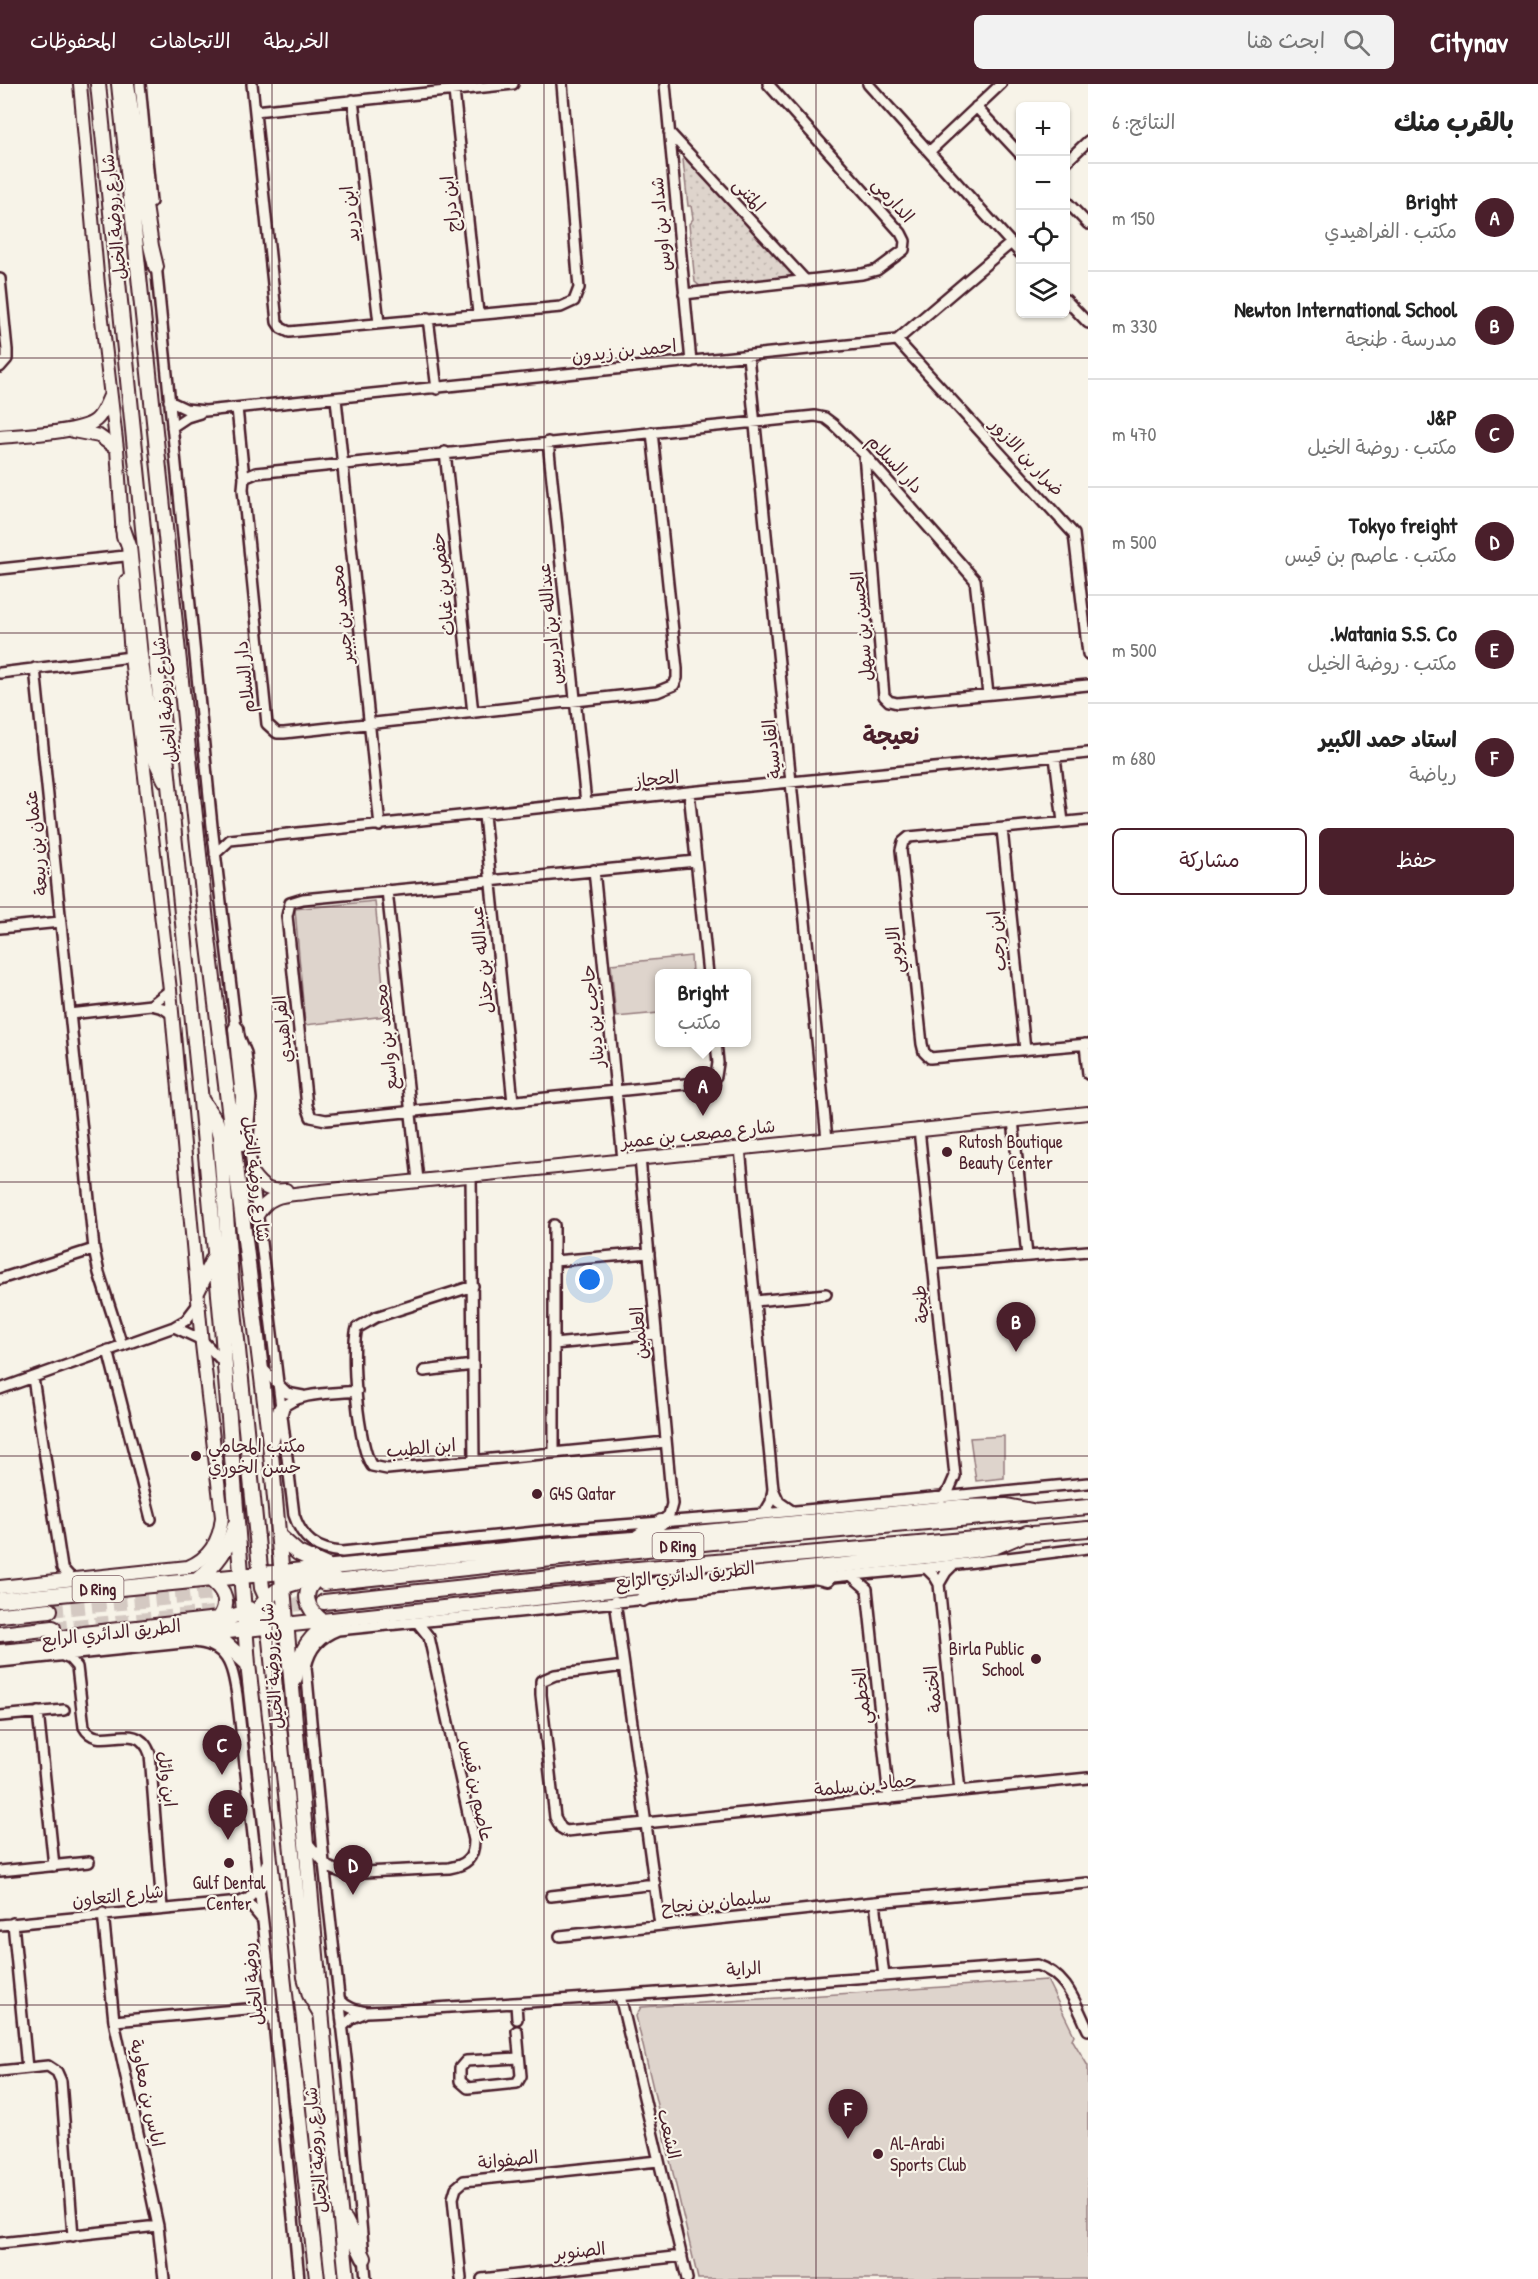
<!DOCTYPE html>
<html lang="ar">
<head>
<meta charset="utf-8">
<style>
	body { margin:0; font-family:"Patrick Hand","Playpen Sans Arabic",sans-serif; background:#f2f2f2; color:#222; direction:rtl }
	.controls { position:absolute; right:18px; top:18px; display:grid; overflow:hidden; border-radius:9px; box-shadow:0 2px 4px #0004 }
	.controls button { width:54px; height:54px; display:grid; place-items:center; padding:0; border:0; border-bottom:2px solid #e0e0e0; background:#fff; color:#222; font:30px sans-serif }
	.you { position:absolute; left:590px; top:1196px; width:21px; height:21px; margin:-15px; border:4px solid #fff; border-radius:50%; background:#1a73e8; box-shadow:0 0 0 9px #1a73e833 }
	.badge { display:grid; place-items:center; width:39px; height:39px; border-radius:50%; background:#4a1f2b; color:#fff; font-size:20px; font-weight:700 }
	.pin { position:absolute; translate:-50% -50px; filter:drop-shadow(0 2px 3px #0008) }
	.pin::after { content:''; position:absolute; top:32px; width:21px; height:18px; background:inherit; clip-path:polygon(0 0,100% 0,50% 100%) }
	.popup { position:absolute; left:655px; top:885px; width:96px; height:78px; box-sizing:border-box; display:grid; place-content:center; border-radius:9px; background:#fff; filter:drop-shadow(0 2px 4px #0005); font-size:20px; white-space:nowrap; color:#767676 }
	.popup b { font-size:22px; color:#222 }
	.popup::after { content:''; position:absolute; left:50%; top:100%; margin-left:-12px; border:12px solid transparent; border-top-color:#fff }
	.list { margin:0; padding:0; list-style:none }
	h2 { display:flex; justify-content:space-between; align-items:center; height:78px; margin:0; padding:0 24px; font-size:26px }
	h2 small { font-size:20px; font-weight:400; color:#767676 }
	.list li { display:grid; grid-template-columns:39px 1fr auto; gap:18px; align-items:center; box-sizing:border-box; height:108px; padding:0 24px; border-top:2px solid #e0e0e0 }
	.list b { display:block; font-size:22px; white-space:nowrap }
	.list p { margin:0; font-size:20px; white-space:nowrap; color:#767676 }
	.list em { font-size:20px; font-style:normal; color:#767676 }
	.actions { display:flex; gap:12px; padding:18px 24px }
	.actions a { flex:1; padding:14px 0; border:2px solid #4a1f2b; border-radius:9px; text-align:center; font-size:21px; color:#4a1f2b }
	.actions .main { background:#4a1f2b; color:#fff }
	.icon { flex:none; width:33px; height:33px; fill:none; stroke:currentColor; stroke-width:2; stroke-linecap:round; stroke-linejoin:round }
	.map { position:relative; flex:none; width:1088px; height:2195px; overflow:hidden; direction:ltr }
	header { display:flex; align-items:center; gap:36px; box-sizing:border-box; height:84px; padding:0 30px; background:#4a1f2b; color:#fff }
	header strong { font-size:28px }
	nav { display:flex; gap:33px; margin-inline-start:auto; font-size:21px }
	.search { width:420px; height:54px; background:#f2f2f2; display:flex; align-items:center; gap:15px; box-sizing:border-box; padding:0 21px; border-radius:9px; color:#767676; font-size:22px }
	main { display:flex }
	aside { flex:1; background:#fff }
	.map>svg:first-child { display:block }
</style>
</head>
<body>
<header>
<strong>Citynav</strong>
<div class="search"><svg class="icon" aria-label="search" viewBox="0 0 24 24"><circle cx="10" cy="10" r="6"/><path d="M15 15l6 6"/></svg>ابحث هنا</div>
<nav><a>الخريطة</a><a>الاتجاهات</a><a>المحفوظات</a></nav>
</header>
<main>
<aside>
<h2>بالقرب منك<small>النتائج: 6</small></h2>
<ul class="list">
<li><span class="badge">A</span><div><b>Bright</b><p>مكتب · الفراهيدي</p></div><em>150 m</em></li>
<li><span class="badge">B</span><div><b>Newton International School</b><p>مدرسة · طنجة</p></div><em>330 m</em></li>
<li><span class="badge">C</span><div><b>J&amp;P</b><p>مكتب · روضة الخيل</p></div><em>470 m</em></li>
<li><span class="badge">D</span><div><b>Tokyo freight</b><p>مكتب · عاصم بن قيس</p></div><em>500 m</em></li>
<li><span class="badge">E</span><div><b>Watania S.S. Co.</b><p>مكتب · روضة الخيل</p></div><em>500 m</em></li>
<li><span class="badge">F</span><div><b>استاد حمد الكبير</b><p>رياضة</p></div><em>680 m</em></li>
</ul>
<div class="actions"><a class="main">حفظ</a><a>مشاركة</a></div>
</aside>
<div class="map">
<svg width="1088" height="2195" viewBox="0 0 1088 2195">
	<defs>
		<pattern id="grass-dots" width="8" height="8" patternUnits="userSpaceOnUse" patternTransform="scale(1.5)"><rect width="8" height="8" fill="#ded4cc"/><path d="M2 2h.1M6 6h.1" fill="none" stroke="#c0b6af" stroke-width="1.8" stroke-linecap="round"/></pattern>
	</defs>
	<rect width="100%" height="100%" fill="#f7f3e8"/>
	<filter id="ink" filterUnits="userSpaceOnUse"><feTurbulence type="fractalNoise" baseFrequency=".0167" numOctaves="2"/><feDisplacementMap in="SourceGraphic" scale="12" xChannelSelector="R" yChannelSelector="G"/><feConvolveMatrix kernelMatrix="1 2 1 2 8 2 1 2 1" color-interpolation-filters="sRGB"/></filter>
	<g filter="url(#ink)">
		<path fill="url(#grass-dots)" stroke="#947a7c" stroke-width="1.5" d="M 688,72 L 794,188 L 795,194 L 701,203 L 695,198 L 689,140 L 693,135 L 691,122 L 688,122 L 683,76 Z"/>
		<path fill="#ded4cc" stroke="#947a7c" stroke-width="1.5" d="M 375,817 L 386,932 L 305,941 L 295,825 Z
			M 691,872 L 692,889 L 660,890 L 659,929 L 616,933 L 611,880 Z
			M 1004,1352 L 1004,1394 L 976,1397 L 970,1354 Z
			M 1047,1896 L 1074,1951 L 1072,1955 L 1088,1982 L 1088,2195 L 698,2195 L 636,1932 L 641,1923 Z"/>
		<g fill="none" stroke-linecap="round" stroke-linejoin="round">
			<path stroke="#d4c9c2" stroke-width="14" stroke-dasharray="14 7" stroke-linecap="butt" d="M 273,1523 L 319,1518
				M 50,1526 L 274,1504
				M 53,1544 L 233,1527"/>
			<defs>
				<path id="street" d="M 140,0 L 151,118
					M 252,0 L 277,238 L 281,244 L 289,248 L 561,223 L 574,217 L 579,204 L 562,0
					M 665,0 L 691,278
					M 868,0 L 1020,169
					M 454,7 L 478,229
					M 353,16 L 379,239
					M 976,23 L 1020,70
					M 255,27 L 513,0
					M 669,48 L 806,197
					M 929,68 L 1001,0
					M 1066,78 L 1088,57
					M 1066,117 L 1088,140
					M 156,180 L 212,742 L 236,945 L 246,969 L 251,1015 L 248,1051 L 294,1431 C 302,1455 316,1466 342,1468 L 544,1447 L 764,1430 L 1088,1399
					M 0,195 L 7,266 L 7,275 L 0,283
					M 684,210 L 862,190 L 877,186 L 904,166 L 905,157 L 901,149 L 768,0
					M 1066,216 L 1088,239
					M 428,234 L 437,305
					M 897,256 L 1074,450 L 1088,570
					M 748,272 L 827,1055
					M 336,315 L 380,742
					M 169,317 L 186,325 L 205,327 L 897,256 L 1011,159
					M 237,324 L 244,394
					M 172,343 L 187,333 L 200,329
					M 652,348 L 677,585 L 677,594 L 674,601 L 657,608 L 284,649 L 277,649 L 267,640 L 243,405 L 244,394 L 256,389 L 815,332 L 825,334 L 833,340 L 864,370 L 975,496 L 988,610
					M 548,358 L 586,719
					M 445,368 L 473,629
					M 864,370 L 884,612 L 889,617 L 897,619 L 1088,601
					M 0,485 L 125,472
					M 35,584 L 94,1165 L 99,1189 L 122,1261
					M 0,589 L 131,573
					M 1055,673 L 1063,738
					M 689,708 L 708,890
					M 484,731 L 513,1018
					M 1088,736 L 909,753 L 903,758 L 901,766 L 922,960 L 924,968 L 930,974 L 1088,960
					M 1002,745 L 1025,966
					M 215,770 L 230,756 L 689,708 L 1088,669
					M 696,777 L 303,815 L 290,819 L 287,832 L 307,1022 L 311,1033 L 326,1036 L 705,998 L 716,992 L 718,979 L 716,958
					M 594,786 L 623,1076
					M 387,806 L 418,1096
					M 0,844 L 60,838
					M 151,921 L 170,906
					M 70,930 L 151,921 L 163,924 L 173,931
					M 1085,960 L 1088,990
					M 1013,1036 L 1027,1172
					M 919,1045 L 955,1392 L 949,1406 L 942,1414
					M 740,1064 L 773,1405 L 771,1418 L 764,1430
					M 640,1074 L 672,1420 L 669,1431 L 661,1438
					M 471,1091 L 474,1376
					M 554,1141 L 554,1368
					M 554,1177 L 649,1169
					M 933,1180 L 1088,1167
					M 0,1195 L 94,1165
					M 473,1202 L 376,1233 L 357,1244 C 350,1267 358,1363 372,1382 L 387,1385 L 666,1358
					M 755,1217 L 826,1210
					M 174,1243 L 202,1256 L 224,1279
					M 554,1260 L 656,1250
					M 108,1266 L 151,1435
					M 261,1283 L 287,1309 L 303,1312
					M 424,1287 L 473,1281
					M 33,1294 L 62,1484 L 72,1495
					M 0,1305 L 174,1243 L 186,1236 L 199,1219
					M 281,1325 C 299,1307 333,1310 357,1307
					M 773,1405 L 779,1418 L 792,1427
					M 926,1484 L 935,1493 L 939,1500 L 946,1488 L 953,1481
					M 852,1492 L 867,1505 L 889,1715
					M 939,1500 L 960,1707
					M 615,1517 L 660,1841
					M 63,1572 L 70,1575 L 77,1583 L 84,1643 C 98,1670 137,1632 150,1670 L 162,1824
					M 0,1578 L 192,1558 C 228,1560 232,1581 237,1611 L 271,1908 L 299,2195
					M 624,1582 L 555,1591 L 541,1597 L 541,1611 L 555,1733 L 561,1744 L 566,1747 L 1088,1694
					M 38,1628 L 54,1782
					M 0,1632 L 64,1626
					M 307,1758 L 328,1783 L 343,1789 L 449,1784 C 466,1781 474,1775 474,1756 L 429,1553 L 417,1538
					M 0,1787 L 89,1778
					M 551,1812 L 655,1800
					M 240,1818 L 251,1822 L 261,1834
					M 875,1818 L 884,1892
					M 103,1829 L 114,1937 L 158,2142 L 164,2195
					M 13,1839 L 27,1984
					M 0,1841 L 240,1818 L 249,1814 L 258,1804
					M 560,1852 L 875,1818 L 1088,1799
					M 620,1912 L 687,2195
					M 339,1915 C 347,1924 355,1926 367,1928 C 590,1916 814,1896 1037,1881 C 1068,1891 1075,1919 1088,1946
					M 516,1920 L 517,1935
					M 114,1937 L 258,1924 L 274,1935
					M 342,1943 L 352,1934 L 364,1929
					M 517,1947 L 521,1992 L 517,1999 L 468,2004 L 460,1997 L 460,1984 L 466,1977 L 519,1974
					M 0,1987 L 48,1982 L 57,1988 L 61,1997 L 73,2152
					M 0,2159 L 158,2142
					M 366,2195 L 347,1983 L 324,1779 L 306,1583 C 310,1564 320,1553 338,1546 L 657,1514 L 678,1508 L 926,1484 L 1088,1464
					M 461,2195 L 453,2114 L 456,2104 L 464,2097 L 658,2077
					M 482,2195 L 682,2172"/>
				<path id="secondary" d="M 80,0 L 98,201 L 117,365 L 123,453
					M 73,347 L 99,352 L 117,365
					M 0,353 C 22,351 81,349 96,336 C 103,330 106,320 110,312
					M 253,1091 C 263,1104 269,1108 286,1106
					M 258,1130 C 271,1108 288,1112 311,1108 L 1088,1029
					M 0,1503 L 188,1483 C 210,1474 220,1455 222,1433 L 202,1260 L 170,906 L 131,573 L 126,497"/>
				<path id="primary" d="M 98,0 L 201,1017 L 222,1243 L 248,1580 L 317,2195
					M 119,0 L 206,838 L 270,1359 L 330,2027 L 347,2195
					M 127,0 L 151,162 L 156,183
					M 123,445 L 129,462 L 140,571 L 153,665 L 156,677 L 165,696
					M 236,945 L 243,1013 L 241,1038 L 243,1059
					M 202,1017 L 216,1038 L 220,1053 L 231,1196 L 262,1504 L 271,1524 L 286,1540
					M 198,1206 L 214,1173
					M 272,1355 L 281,1325
					M 279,1452 L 298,1469 L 327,1482
					M 638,1453 L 661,1438
					M 801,1489 L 827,1495
					M 210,1495 C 225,1506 231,1520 218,1536
					M 317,1495 C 300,1509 307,1524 322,1537
					M 197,1496 C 215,1482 229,1464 235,1441
					M 324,1499 L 713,1458 L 1088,1423
					M 643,1515 L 663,1500
					M 0,1516 L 554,1461 L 633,1455 L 960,1423 L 1007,1422 L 1032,1427
					M 324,1518 L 626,1486 L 1088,1445
					M 0,1531 L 50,1526
					M 266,1536 L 270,1556 L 305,1893 L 310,1911 L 321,1930
					M 245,1545 C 273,1500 283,1499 333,1493
					M 0,1550 L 53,1544
					M 204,1551 L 225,1559 L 248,1580
					M 53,1556 L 83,1550 L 227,1534 L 244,1529 L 249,1525
					M 0,1568 L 219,1548 L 946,1470 L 994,1463 L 1027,1449
					M 295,1594 C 299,1568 310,1549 335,1537
					M 258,1804 L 269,1780
					M 345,2136 L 364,2174"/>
			</defs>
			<use href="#street" stroke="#4a1f2b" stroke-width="14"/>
			<use href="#secondary" stroke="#4a1f2b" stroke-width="16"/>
			<use href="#primary" stroke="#4a1f2b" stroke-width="18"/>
			<use href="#street" stroke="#f7f3e8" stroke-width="9"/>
			<use href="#secondary" stroke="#f7f3e8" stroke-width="12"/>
			<use href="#primary" stroke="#f7f3e8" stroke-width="14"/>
		</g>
	</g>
	<path fill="none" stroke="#4a1f2b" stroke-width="1.5" stroke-opacity="0.55" d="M 272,0 L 272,2195M 544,0 L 544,2195M 816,0 L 816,2195M 0,274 L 1088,274M 0,549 L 1088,549M 0,823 L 1088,823M 0,1098 L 1088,1098M 0,1372 L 1088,1372M 0,1646 L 1088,1646M 0,1921 L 1088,1921"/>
	<g fill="#4a1f2b" stroke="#f7f3e8" stroke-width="2">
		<circle cx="947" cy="1068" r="6"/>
		<circle cx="196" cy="1372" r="6"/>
		<circle cx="537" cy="1410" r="6"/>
		<circle cx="1036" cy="1575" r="6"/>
		<circle cx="229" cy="1779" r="6"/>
		<circle cx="878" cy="2070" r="6"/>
	</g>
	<g text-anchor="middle" stroke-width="4.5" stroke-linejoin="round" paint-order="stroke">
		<g fill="#f7f3e8" stroke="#7e5f64" stroke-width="1.5">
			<rect x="652.5" y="1449" width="51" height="26" rx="4.5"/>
			<rect x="72.5" y="1492" width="51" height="26" rx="4.5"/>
		</g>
		<g font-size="16" font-weight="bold" fill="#4a1f2b">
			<text x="678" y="1468">D Ring</text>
			<text x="98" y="1511">D Ring</text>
		</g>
		<g font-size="18" fill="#4a1f2b" stroke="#f7f3e8">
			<text transform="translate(749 111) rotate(48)" y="6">المثنى</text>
			<text transform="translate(893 116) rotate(49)" y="6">الدارمي</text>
			<text transform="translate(450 120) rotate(-96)" y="6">ابن دراج</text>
			<text transform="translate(350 130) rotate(-97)" y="6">ابن دريد</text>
			<text transform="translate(114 133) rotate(-96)" y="6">شارع روضة الخيل</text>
			<text transform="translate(661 140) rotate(-95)" y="6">شداد بن اوس</text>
			<text transform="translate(624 267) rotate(-6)" y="6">احمد بن زيدون</text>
			<text transform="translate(1027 373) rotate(47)" y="6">ضرار بن الازور</text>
			<text transform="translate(895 380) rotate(47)" y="6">دار السلام</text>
			<text transform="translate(443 500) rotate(-96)" y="6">حفص بن غياث</text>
			<text transform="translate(342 530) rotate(-96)" y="6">محمد بن جبير</text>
			<text transform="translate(550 540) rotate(-96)" y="6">عبدالله بن ادريس</text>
			<text transform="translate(862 542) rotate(-95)" y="6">الحسن بن سهل</text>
			<text transform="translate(245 593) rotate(-96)" y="6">دار السلام</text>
			<text transform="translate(165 616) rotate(-96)" y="6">شارع روضة الخيل</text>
			<text transform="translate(772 665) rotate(-96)" y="6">القادسية</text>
			<text transform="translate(657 695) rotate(-6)" y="6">الحجاز</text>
			<text transform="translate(36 759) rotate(-96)" y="6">عثمان بن ربيعة</text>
			<text transform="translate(997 857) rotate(-96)" y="6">ابن رجب</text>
			<text transform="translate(895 866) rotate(-96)" y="6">الايوبي</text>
			<text transform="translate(482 876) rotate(-96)" y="6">عبدالله بن جذل</text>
			<text transform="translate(593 932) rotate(-96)" y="6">حاجب بن دينار</text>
			<text transform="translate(283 945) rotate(-96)" y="6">الفراهيدي</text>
			<text transform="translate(386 953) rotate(-96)" y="6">محمد بن واسع</text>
			<text transform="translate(698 1050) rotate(-6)" y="6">شارع مصعب بن عمير</text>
			<text transform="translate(256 1095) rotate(83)" y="6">شارع روضة الخيل</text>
			<text transform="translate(921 1220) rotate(-96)" y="6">طنجة</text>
			<text transform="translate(639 1249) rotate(-95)" y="6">العلمين</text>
			<text transform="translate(421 1364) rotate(-5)" y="6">ابن الطيب</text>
			<text transform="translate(685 1491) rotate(-6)" y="6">الطريق الدائري الرابع</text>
			<text transform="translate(111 1549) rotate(-6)" y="6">الطريق الدائري الرابع</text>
			<text transform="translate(272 1582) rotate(-95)" y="6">شارع روضة الخيل</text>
			<text transform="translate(933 1605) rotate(-96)" y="6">الختمة</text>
			<text transform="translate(862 1612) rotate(-96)" y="6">الخطمي</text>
			<text transform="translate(167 1695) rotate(83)" y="6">ابن وائل</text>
			<text transform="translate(865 1701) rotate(-6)" y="6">حماد بن سلمة</text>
			<text transform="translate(477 1707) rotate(79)" y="6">عاصم بن قيس</text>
			<text transform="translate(118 1812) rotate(-6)" y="6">شارع التعاون</text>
			<text transform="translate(716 1818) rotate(-6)" y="6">سليمان بن نجاح</text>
			<text transform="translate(744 1885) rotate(-4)" y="6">الراية</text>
			<text transform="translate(253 1900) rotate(-97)" y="6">روضة الخيل</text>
			<text transform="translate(147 2009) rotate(78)" y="6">اياس بن معاوية</text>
			<text transform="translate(669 2050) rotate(77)" y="6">الشعب</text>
			<text transform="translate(316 2066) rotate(-95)" y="6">شارع روضة الخيل</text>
			<text transform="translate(508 2076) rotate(-6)" y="6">الصفوانة</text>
			<text transform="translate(580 2167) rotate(-6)" y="6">الصنوبر</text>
		</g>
		<g font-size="18" fill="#4a1f2b" stroke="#f7f3e8" text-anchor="start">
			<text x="959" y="1064">Rutosh Boutique<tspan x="959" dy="21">Beauty Center</tspan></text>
			<text x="208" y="1368">مكتب المحامي<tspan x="208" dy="21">حسن الخوري</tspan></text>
			<text x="549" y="1416">G4S Qatar</text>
			<text x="1024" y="1571" text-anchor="end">Birla Public<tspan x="1024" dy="21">School</tspan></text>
			<text x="229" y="1805" text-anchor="middle">Gulf Dental<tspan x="229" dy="21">Center</tspan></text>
			<text x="890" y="2066">Al-Arabi<tspan x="890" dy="21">Sports Club</tspan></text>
		</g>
		<g font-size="24" font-weight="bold" fill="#4a1f2b" stroke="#f7f3e8">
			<text x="891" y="660">نعيجة</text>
		</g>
	</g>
</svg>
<div class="controls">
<button>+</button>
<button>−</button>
<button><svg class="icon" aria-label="locate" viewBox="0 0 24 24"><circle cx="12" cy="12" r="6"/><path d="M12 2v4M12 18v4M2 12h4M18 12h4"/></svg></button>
<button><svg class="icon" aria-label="layers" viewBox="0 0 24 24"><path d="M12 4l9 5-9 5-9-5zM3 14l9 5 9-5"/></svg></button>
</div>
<div class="you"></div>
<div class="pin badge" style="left:703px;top:1032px">A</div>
<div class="popup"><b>Bright</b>مكتب</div>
<div class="pin badge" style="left:1016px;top:1268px">B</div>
<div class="pin badge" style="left:222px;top:1691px">C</div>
<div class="pin badge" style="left:353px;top:1811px">D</div>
<div class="pin badge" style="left:228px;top:1756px">E</div>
<div class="pin badge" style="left:848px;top:2055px">F</div>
</div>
</main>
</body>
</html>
